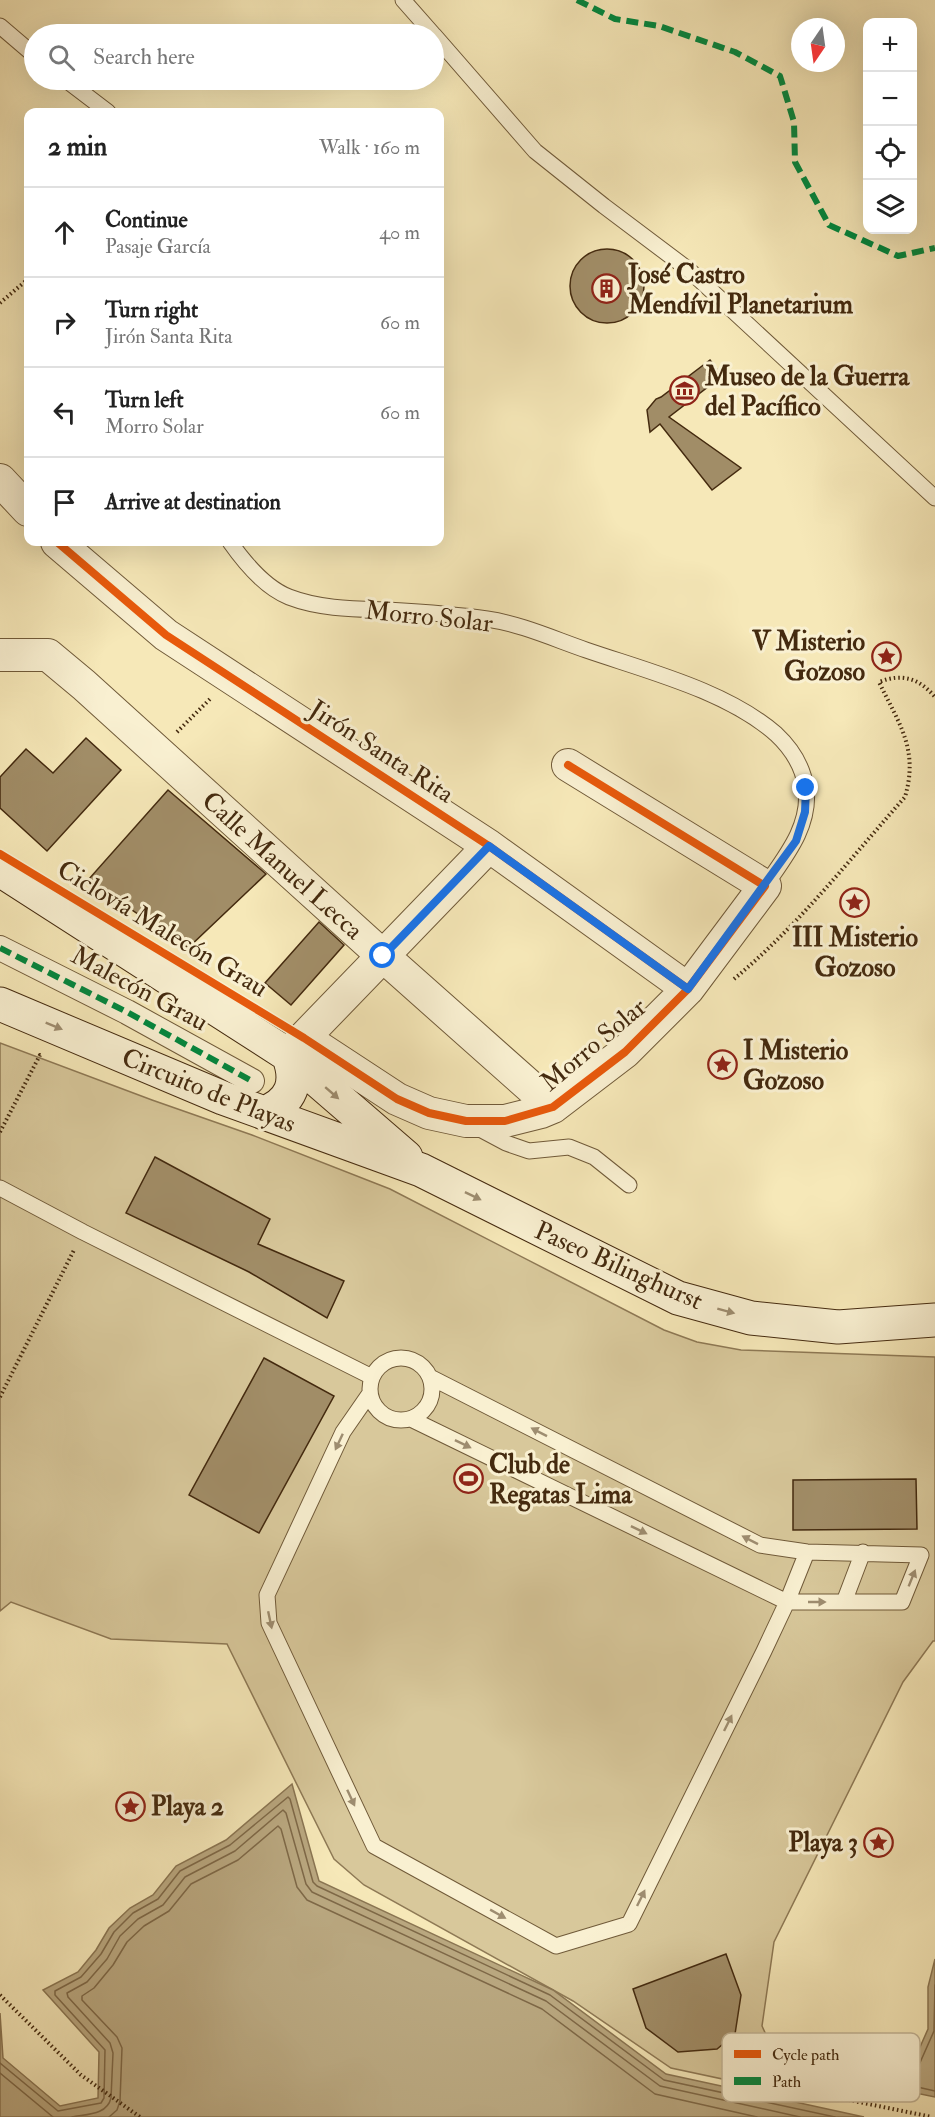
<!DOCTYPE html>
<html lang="en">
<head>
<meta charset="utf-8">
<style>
	body { margin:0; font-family:"IM FELL Double Pica",serif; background:#f2f2f2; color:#222 }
	.controls { position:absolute; right:18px; top:18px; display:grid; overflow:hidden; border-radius:12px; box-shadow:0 6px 24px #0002 }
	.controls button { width:54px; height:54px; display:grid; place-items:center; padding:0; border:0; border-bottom:2px solid #e0e0e0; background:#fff; color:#222; font:30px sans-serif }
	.compass { position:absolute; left:791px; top:18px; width:54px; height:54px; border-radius:50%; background:#fff; box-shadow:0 6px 24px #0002; rotate:193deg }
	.stop { position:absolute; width:18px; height:18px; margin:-14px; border:4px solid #1a73e8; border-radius:50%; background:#fff }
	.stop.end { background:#1a73e8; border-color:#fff; box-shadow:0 2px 6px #0008 }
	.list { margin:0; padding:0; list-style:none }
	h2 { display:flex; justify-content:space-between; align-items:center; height:78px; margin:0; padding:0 24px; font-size:26px }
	h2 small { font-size:20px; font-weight:400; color:#767676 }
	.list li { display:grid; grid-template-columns:39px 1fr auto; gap:18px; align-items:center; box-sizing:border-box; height:90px; padding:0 24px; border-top:2px solid #e0e0e0 }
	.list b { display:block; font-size:22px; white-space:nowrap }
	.list p { margin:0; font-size:20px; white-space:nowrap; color:#767676 }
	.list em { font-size:20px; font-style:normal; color:#767676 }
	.icon { flex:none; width:33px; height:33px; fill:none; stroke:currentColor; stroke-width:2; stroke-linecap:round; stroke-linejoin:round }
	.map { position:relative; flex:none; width:935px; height:2117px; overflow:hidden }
	.search { position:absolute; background:#fff; box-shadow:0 6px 24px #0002; left:24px; top:24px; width:420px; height:66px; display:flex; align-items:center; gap:15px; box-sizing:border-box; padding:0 21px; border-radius:33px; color:#767676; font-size:22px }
	.panel { position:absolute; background:#fff; box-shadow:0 6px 24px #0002; left:24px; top:108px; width:420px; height:438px; border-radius:12px }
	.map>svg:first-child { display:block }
</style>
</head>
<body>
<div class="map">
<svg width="935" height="2117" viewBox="0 0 935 2117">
	<rect width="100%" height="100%" fill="#f6e8b8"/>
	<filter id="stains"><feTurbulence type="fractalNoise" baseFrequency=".00333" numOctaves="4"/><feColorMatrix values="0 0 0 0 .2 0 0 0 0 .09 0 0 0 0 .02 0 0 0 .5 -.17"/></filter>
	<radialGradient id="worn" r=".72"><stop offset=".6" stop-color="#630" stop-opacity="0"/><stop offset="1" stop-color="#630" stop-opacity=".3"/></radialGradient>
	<path fill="#d8c89b" stroke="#8e7955" stroke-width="1.5" d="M 0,1043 L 152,1100 L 252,1135 L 390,1189 L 664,1330 L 697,1342 L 741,1350 L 935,1357 L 935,1641 L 933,1641 L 903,1682 L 774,1942 L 762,2026 L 779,2063 L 774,2090 L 671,2068 L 573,2001 L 364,1885 L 334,1859 L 227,1644 L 111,1639 L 11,1602 L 0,1611 Z"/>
	<path fill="#b9a77f" stroke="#8a7552" stroke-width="1.5" d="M 292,1784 L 319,1881 L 553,1990 L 666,2074 L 864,2117 L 0,2117 L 0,2013 L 3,2058 L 60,2106 L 98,2098 L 99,2052 L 43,1990 L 78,1972 L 96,1950 L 109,1928 L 130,1908 L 153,1895 L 176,1866 L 226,1840 Z
		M 935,1959 L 935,2097 L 901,2090 L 928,2029 L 928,1987 Z"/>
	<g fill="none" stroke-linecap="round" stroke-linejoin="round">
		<path stroke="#7e6847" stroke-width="1.5" d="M 935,1985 L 934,2031 L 911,2083 L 913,2086 L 935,2091
			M 0,2063 L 58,2111 L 101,2103 L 104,2098 L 105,2050 L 55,1995 L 55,1991 L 81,1977 L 101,1954 L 114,1932 L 133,1913 L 158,1899 L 180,1871 L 230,1845 L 288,1797 L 290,1799 L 313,1882 L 317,1886 L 550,1995 L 664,2080 L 835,2117
			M 0,2073 L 53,2117
			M 72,2117 C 87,2114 107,2115 111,2098 L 113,2053 L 110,2043 L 68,1997 L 67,1993 L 87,1982 L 107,1959 L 120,1936 L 138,1919 L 163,1905 L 185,1877 L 235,1851 L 283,1810 L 286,1813 L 306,1884 L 312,1892 L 546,2001 L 660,2086 L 800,2117
			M 109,2117 L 117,2110 L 120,2101 L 122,2048 L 117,2037 L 82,2000 L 82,1996 L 94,1988 L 113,1965 L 127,1942 L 144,1926 L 169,1911 L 191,1884 L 238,1860 L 278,1826 L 281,1829 L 297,1887 L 307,1900 L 542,2009 L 655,2094 L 757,2117"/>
	</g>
	<path fill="#a18d67" stroke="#442a0f" stroke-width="1.5" d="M570 286a37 37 0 1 1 74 0a37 37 0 1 1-74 0Z
		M 710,360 L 722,376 L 669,417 L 741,468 L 712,490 L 660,424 L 650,432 L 647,410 L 656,399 L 661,397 Z
		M 86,738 L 121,770 L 47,851 L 0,808 L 0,777 L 26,749 L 53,773 Z
		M 168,790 L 266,874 L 188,948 L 88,880 Z
		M 319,922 L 344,945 L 291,1005 L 265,983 Z
		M 155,1157 L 270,1219 L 258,1244 L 344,1281 L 327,1318 L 249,1272 L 126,1213 Z
		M 264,1358 L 334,1396 L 259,1533 L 189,1495 Z
		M 916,1479 L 917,1529 L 793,1530 L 793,1480 Z
		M 726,1954 L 741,1995 L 735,2034 L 717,2049 L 678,2052 L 646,2028 L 633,1989 Z"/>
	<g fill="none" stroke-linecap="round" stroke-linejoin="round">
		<defs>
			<path id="service" d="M 403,0 L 433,34
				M 0,26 L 34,55
				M 434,35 L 535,151 L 604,206 L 689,270 L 935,498
				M 66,80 L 108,112
				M 230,542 C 244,562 266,588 289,597 C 320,609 355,609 387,610 C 421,612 454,614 487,619 C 521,624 554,639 586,650 C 647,671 727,691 776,734 C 791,748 803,767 806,788 C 811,826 785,857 765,886
				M 476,1127 L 506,1143 L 529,1151 L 569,1147 L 594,1157 L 629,1185
				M 0,1188 L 83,1232 L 372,1377
				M370 1389a31 31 0 1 1 62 0a31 31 0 1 1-62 0Z
				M 370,1393 L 343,1432 L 267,1595 L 269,1623 L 374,1846 L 556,1946 L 629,1924 L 764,1651 L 787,1602 L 807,1552
				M 411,1419 L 787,1602 L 902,1602 L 921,1555 L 807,1552 L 760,1545 L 430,1377
				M 844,1602 L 863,1552"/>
			<path id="pedestrian" d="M 0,948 L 127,1012 L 252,1081"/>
			<path id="minor" d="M 0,480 L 28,510
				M 57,542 L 166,635 L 489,846 L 688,989
				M 0,655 L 48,655 L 84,685 L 383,956 L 553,1107
				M 304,1038 L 397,1099 L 429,1113 L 466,1121 L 505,1121 L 541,1112 L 553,1107 L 625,1052 L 688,989 L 765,886 L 568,765
				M 290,1052 L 489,846"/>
			<path id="secondary" d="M 0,870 L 288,1055 L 406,1157
				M 0,1004 L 223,1098 L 421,1170 L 678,1298 L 751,1318 L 838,1327 L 935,1320
				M 264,1113 C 292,1102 299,1082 288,1055"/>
		</defs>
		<use href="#service" stroke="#705a39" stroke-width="17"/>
		<use href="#pedestrian" stroke="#705a39" stroke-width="26"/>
		<use href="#minor" stroke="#705a39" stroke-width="34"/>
		<use href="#secondary" stroke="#442a0f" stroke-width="35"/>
		<path stroke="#442a0f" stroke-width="4" stroke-dasharray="1.5 3" stroke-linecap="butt" d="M 0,303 L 28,279
			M 177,732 L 212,697
			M 734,979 C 798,926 850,859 905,797 C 919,749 899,724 879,682 C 902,673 919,678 935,697
			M 0,1132 L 40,1055 L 42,1056
			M 0,1397 L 74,1250
			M 0,1995 L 81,2075 L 140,2117
			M 844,2099 L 932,2117"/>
		<use href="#service" stroke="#f9f0d1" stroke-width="15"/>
		<use href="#pedestrian" stroke="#f9f0d1" stroke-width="24"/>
		<use href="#minor" stroke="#f9f0d1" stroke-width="32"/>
		<use href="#secondary" stroke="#f9f0d1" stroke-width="33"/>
		<path stroke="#00873e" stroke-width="6" stroke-dasharray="12 6" stroke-linecap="butt" d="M 577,0 L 615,19 L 659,26 L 735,52 L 780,76 L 794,122 L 795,162 L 829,225 L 898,256 L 935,248
			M 0,948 L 127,1012 L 252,1081"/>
		<defs>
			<path id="cycleway" d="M 57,542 L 166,635 L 489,846 L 688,989
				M 0,854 L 304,1038 L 397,1099 L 429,1113 L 466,1121 L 505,1121 L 553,1107 L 625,1052 L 688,989 L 765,886 L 568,765"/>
		</defs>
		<use href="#cycleway" stroke="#f9f0d1" stroke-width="11"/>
		<use href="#cycleway" stroke="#e8590c" stroke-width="8"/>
	</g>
	<defs><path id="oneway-solid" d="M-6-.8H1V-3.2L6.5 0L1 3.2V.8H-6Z" transform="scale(1.5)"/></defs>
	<g fill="#9e8d70">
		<use href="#oneway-solid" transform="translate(54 1026) rotate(22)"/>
		<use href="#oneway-solid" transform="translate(332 1093) rotate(41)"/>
		<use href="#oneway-solid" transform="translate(473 1196) rotate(26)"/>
		<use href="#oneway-solid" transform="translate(726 1311) rotate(15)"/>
		<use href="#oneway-solid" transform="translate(539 1432) rotate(-153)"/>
		<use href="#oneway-solid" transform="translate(339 1442) rotate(115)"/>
		<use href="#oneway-solid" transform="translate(463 1444) rotate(26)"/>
		<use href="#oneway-solid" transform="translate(639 1530) rotate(26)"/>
		<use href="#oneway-solid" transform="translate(750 1540) rotate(-153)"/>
		<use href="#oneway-solid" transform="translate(912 1578) rotate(-68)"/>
		<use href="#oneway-solid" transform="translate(817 1602)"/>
		<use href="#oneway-solid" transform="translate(270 1620) rotate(78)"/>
		<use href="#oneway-solid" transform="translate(728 1723) rotate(-64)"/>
		<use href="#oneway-solid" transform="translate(351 1798) rotate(65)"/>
		<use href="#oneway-solid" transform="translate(641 1898) rotate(-64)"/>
		<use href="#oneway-solid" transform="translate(498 1914) rotate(29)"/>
	</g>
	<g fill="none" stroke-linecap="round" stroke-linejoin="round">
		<path stroke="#1a73e8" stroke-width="8" d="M 383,956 L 489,846 L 688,989 L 796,841 L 805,812 L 806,788"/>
	</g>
	<defs>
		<symbol id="building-ring" viewBox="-11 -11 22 22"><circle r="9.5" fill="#f9f0d1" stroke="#8f2418" stroke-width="1.5"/><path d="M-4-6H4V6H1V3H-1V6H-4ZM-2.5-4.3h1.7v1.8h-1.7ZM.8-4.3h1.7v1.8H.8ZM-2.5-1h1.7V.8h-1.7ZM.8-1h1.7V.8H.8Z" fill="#8f2418"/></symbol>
		<symbol id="museum-ring" viewBox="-11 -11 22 22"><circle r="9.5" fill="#f9f0d1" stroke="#8f2418" stroke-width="1.5"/><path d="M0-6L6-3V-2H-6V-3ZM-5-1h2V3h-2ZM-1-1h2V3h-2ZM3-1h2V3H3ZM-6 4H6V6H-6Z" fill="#8f2418"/></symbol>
		<symbol id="sight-ring" viewBox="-11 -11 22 22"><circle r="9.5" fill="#f9f0d1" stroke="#8f2418" stroke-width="1.5"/><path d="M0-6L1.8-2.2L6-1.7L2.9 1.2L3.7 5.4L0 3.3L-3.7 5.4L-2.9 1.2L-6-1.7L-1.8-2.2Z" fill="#8f2418"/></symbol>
		<symbol id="stadium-ring" viewBox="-11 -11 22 22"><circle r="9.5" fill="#f9f0d1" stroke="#8f2418" stroke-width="1.5"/><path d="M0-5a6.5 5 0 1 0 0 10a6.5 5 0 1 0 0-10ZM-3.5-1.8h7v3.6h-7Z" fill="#8f2418"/></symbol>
	</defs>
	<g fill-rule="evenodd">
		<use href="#building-ring" x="590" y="272" width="33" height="33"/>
		<use href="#museum-ring" x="668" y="374" width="33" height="33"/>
		<use href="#sight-ring" x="870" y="640" width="33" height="33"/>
		<use href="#sight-ring" x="838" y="886" width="33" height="33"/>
		<use href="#sight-ring" x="706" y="1048" width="33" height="33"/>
		<use href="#stadium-ring" x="452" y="1462" width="33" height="33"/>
		<use href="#sight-ring" x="114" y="1790" width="33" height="33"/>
		<use href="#sight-ring" x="862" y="1826" width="33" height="33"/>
	</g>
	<g text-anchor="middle" stroke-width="6" stroke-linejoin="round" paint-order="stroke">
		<g font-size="26" font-weight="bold" fill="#442a0f" stroke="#f9f0d1" text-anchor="start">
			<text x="628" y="283">José Castro<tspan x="628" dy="30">Mendívil Planetarium</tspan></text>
			<text x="705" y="385">Museo de la Guerra<tspan x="705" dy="30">del Pacífico</tspan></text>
			<text x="865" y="650" text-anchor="end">V Misterio<tspan x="865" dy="30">Gozoso</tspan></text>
			<text x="855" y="946" text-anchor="middle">III Misterio<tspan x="855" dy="30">Gozoso</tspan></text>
			<text x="743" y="1059">I Misterio<tspan x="743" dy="30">Gozoso</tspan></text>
			<text x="489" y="1473">Club de<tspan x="489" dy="30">Regatas Lima</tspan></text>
			<text x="151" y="1815">Playa 2</text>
			<text x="858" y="1851" text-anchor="end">Playa 3</text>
		</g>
		<g font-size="26" fill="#442a0f" stroke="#f9f0d1">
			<text transform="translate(429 616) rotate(6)" y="9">Morro Solar</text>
			<text transform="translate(382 751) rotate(33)" y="9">Jirón Santa Rita</text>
			<text transform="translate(283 865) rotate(42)" y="9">Calle Manuel Lecca</text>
			<text transform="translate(163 928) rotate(31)" y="9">Ciclovía Malecón Grau</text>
			<text transform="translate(140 988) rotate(28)" y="9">Malecón Grau</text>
			<text transform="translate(593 1044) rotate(-40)" y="9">Morro Solar</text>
			<text transform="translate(209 1090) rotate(22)" y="9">Circuito de Playas</text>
			<text transform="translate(619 1265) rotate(24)" y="9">Paseo Bilinghurst</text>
		</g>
	</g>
	<rect x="722" y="2033" width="198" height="69" rx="9" fill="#f9f0d1" stroke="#c3b597" stroke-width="1.5"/>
	<rect x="734" y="2050" width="27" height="8" fill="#e8590c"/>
	<rect x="734" y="2077" width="27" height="8" fill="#00873e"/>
	<g font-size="16" fill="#442a0f">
		<text x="772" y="2060">Cycle path</text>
		<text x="772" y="2087">Path</text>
	</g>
	<rect width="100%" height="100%" filter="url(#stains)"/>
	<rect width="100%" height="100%" fill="url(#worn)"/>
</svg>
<div class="controls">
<button>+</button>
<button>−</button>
<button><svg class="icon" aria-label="locate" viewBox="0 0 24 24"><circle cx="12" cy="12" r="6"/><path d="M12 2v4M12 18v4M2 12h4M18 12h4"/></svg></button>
<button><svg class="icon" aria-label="layers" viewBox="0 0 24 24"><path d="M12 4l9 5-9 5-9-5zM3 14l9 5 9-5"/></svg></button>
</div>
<svg class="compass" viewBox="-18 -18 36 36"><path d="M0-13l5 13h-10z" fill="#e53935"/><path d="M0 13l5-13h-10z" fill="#767676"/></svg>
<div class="stop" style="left:383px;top:956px"></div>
<div class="stop end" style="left:806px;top:788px"></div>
<div class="search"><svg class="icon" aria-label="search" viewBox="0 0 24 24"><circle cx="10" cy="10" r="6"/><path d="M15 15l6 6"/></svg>Search here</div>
<section class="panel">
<h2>2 min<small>Walk · 160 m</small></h2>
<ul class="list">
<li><svg class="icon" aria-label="ahead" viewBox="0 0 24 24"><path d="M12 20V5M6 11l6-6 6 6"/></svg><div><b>Continue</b><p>Pasaje García</p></div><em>40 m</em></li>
<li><svg class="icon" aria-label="right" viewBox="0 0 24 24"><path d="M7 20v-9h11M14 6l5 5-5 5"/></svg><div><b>Turn right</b><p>Jirón Santa Rita</p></div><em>60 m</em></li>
<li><svg class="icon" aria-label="left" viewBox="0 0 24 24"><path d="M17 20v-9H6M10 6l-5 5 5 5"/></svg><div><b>Turn left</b><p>Morro Solar</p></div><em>60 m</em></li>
<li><svg class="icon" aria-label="arrive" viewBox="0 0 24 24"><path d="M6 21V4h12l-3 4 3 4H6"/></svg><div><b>Arrive at destination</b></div></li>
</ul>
</section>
</div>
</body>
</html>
